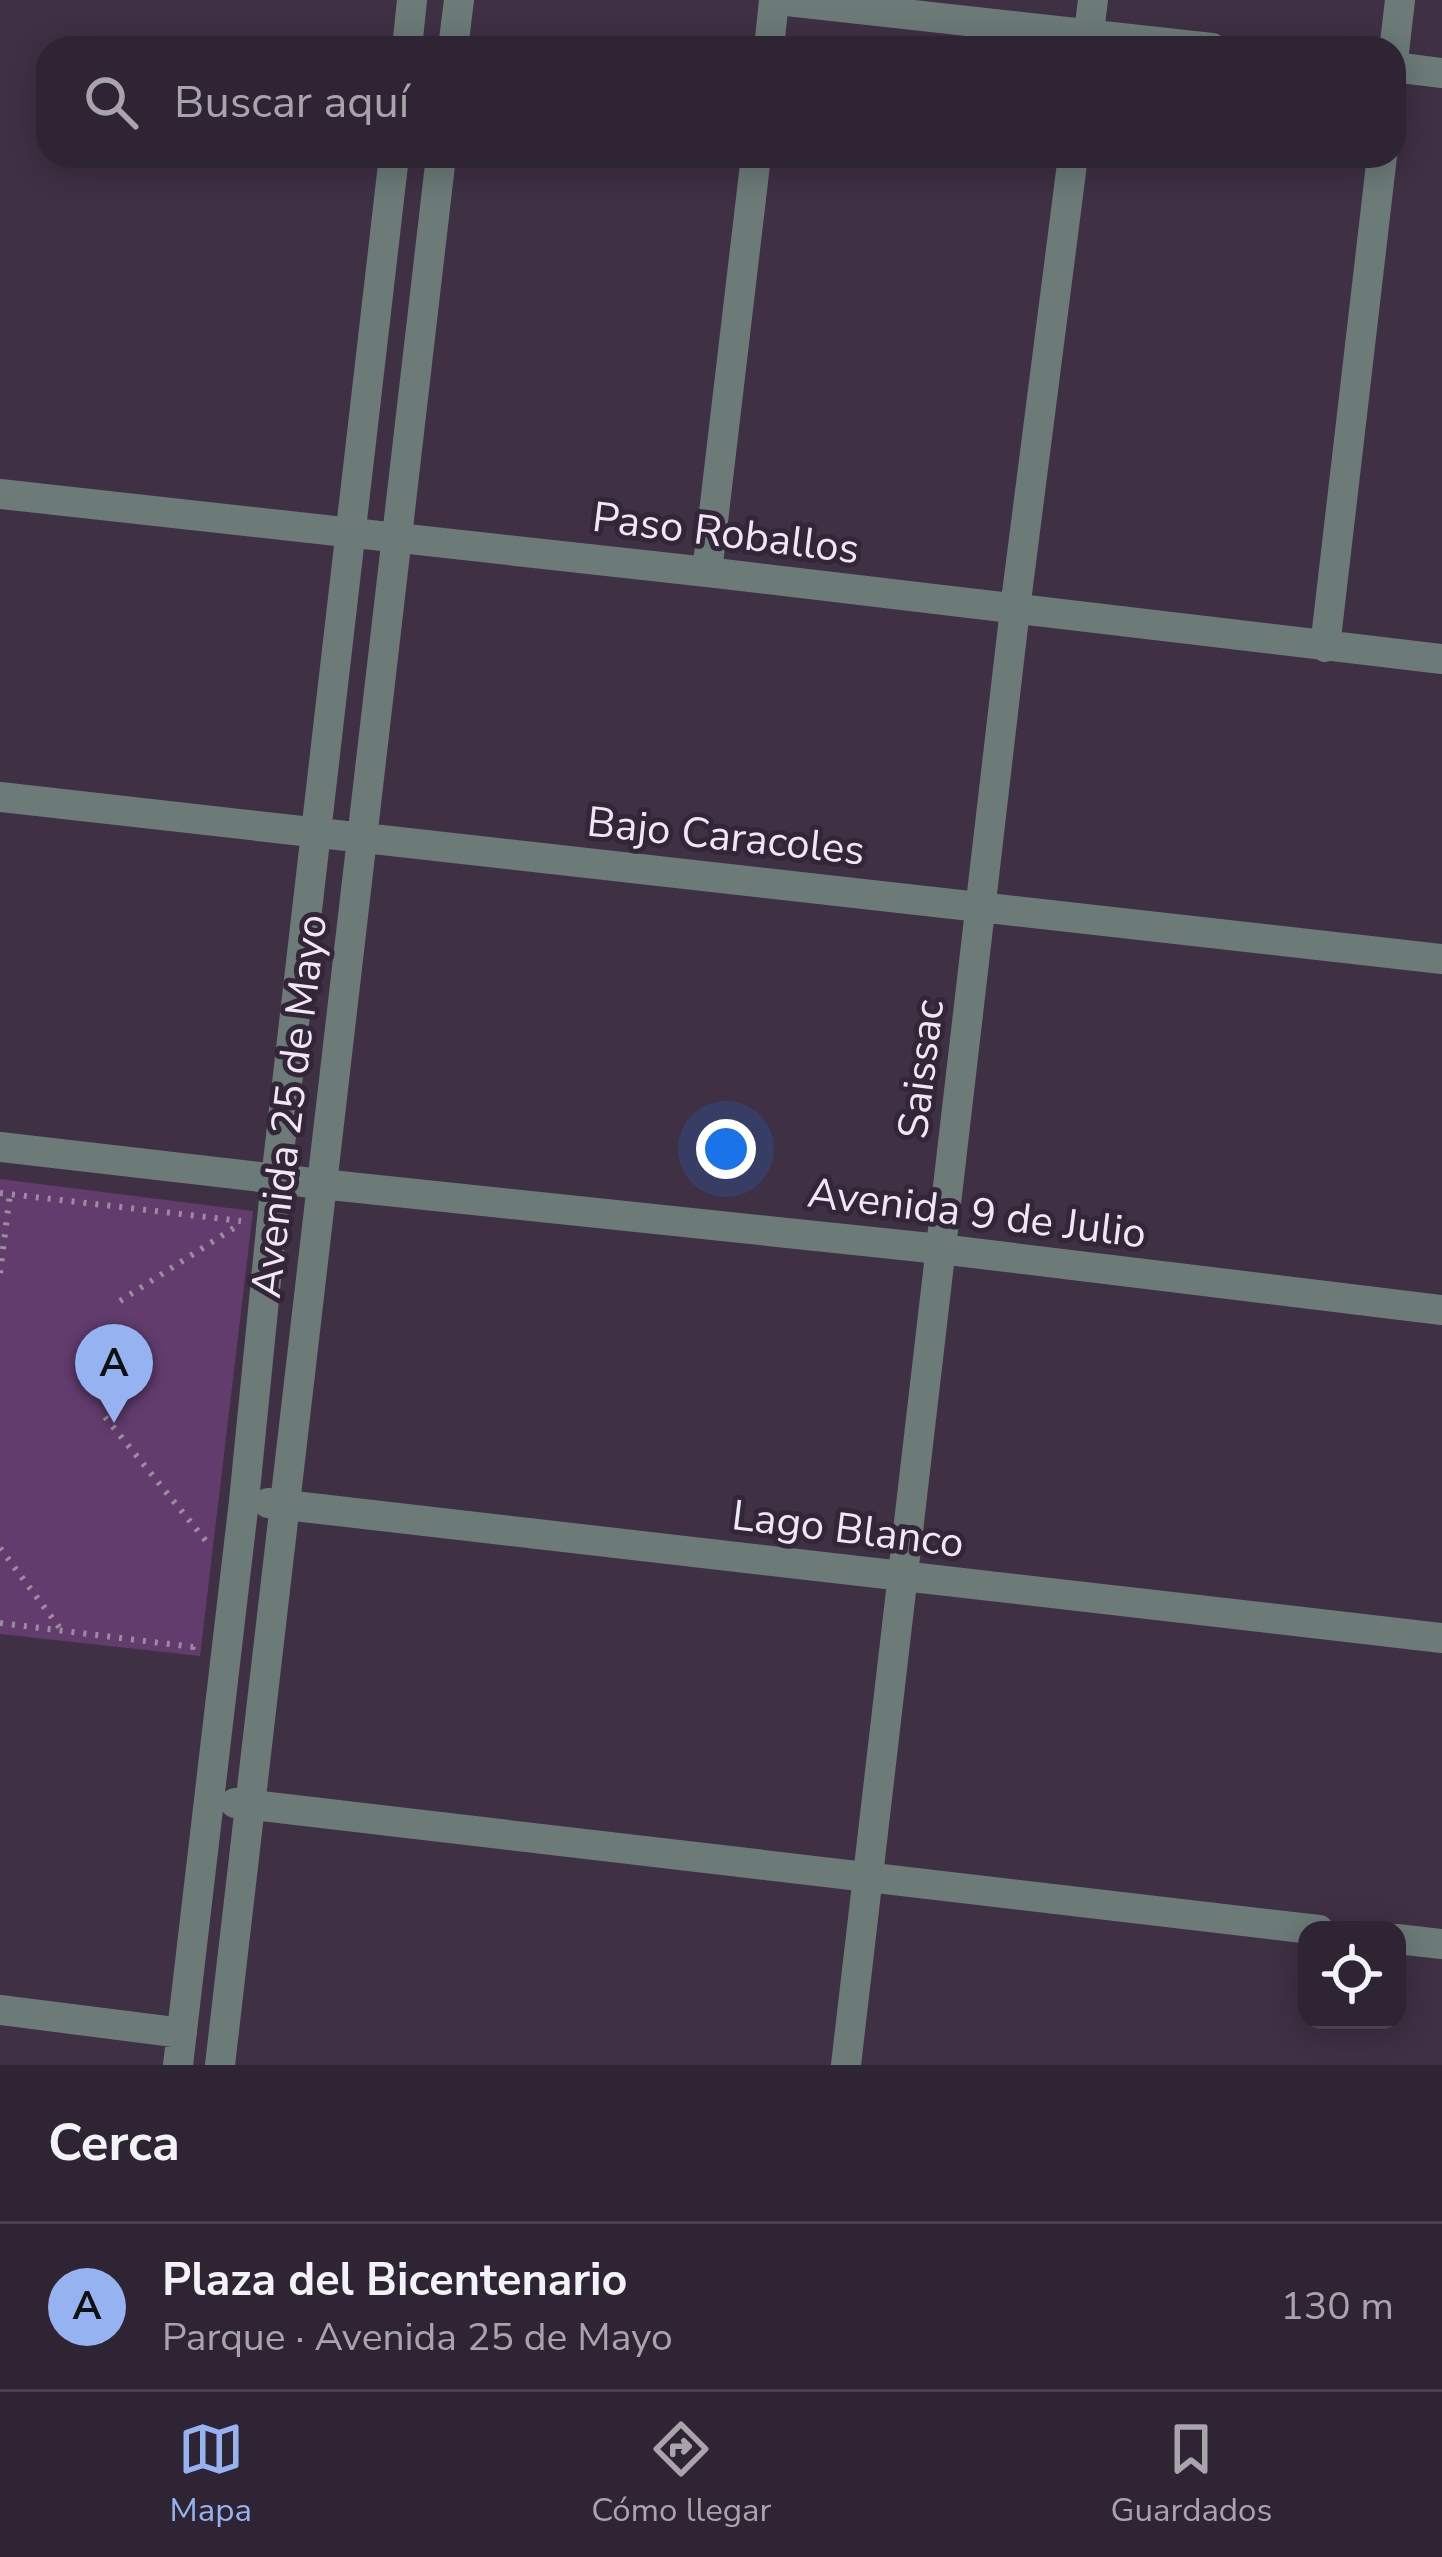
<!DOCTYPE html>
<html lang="es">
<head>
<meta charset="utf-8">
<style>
	body { margin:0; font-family:"Nunito Sans",sans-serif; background:#372c3b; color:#f1f3f6 }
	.controls { position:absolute; right:36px; bottom:36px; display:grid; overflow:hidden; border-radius:24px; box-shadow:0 6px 30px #0003 }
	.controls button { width:108px; height:108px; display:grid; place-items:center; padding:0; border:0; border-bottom:3px solid #4a414e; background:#2f2433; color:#f1f3f6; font:60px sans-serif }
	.you { position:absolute; left:726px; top:1149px; width:42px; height:42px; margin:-30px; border:9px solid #fff; border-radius:50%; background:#1a73e8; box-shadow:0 0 0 18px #1a73e833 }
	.badge { display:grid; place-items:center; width:78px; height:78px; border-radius:50%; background:#95b2f1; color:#111; font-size:39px; font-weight:700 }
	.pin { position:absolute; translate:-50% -99px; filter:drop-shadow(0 3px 6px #0008) }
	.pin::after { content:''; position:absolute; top:63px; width:42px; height:36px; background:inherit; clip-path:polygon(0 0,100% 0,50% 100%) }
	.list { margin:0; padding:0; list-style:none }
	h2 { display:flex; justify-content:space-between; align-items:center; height:156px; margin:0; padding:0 48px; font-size:51px }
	h2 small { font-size:39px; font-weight:400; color:#a7a4ac }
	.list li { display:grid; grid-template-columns:78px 1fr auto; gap:36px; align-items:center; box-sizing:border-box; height:168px; padding:0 48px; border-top:3px solid #4a414e }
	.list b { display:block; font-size:45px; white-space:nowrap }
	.list p { margin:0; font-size:39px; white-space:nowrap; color:#a7a4ac }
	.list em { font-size:39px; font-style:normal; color:#a7a4ac }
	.icon { flex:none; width:66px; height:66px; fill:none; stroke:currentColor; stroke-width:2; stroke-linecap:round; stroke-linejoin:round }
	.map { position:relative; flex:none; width:1442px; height:2065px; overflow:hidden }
	.search { position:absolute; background:#2f2433; box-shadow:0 6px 30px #0003; left:36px; right:36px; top:36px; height:132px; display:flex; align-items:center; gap:30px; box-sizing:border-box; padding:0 42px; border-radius:36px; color:#a7a4ac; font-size:45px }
	.sheet { height:324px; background:#2f2433 }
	nav { display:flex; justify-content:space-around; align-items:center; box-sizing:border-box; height:168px; border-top:3px solid #4a414e; background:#2f2433; font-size:33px; color:#a7a4ac }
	nav a { display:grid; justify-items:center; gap:6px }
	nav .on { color:#95b2f1 }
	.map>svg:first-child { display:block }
</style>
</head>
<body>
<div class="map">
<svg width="1442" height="2065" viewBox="0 0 1442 2065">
	<rect width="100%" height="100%" fill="#3f3044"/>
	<path fill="#613c6d" d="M 0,1179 L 253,1211 L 200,1656 L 0,1634 Z"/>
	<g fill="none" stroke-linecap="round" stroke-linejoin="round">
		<path stroke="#9a8e9e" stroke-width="6" stroke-dasharray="3 9" stroke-linecap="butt" d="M 0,1193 L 241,1221
			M 0,1273 L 10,1194
			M 120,1301 L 240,1224
			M 105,1417 L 206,1541
			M 0,1548 L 62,1631
			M 0,1623 L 193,1647 L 194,1643"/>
		<path stroke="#6c7b78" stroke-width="30" d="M 778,0 L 1212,48
			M 407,48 L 412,0
			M 453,48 L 459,0
			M 769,48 L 774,0
			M 1087,48 L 1093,0
			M 1394,52 L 1400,0
			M 1394,67 L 1442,73
			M 0,494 L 707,572 L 1442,659
			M 707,572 L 756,156
			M 1325,647 L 1382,156
			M 0,797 L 1442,959
			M 0,1147 L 321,1184 L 940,1249 L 1442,1310
			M 268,1503 L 1442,1638
			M 235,1803 L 1319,1930
			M 1397,1939 L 1442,1944
			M 0,2010 L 182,2033
			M 178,2065 L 244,1501 L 276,1179 L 394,156
			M 220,2065 L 441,156
			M 846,2065 L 1015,609 L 1073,156"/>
	</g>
	<g text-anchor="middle" stroke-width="10" stroke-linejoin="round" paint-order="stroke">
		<g font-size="42" fill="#f1e7f4" stroke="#342639">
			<text transform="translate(726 532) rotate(7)" y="15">Paso Roballos</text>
			<text transform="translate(726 835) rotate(6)" y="15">Bajo Caracoles</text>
			<text transform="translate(920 1069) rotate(-83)" y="15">Saissac</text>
			<text transform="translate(288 1106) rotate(-83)" y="15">Avenida 25 de Mayo</text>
			<text transform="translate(977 1212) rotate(7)" y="15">Avenida 9 de Julio</text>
			<text transform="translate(848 1528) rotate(7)" y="15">Lago Blanco</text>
		</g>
	</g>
</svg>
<div class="controls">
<button><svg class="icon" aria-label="locate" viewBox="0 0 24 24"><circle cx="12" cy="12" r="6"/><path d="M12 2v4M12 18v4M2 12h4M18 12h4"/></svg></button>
</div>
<div class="you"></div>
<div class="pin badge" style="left:114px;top:1423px">A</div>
<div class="search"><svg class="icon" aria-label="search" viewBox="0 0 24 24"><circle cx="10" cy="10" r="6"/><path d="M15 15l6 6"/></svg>Buscar aquí</div>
</div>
<section class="sheet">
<h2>Cerca<small></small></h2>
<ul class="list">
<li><span class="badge">A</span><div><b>Plaza del Bicentenario</b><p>Parque · Avenida 25 de Mayo</p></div><em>130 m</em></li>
</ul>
</section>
<nav>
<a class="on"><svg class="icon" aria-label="map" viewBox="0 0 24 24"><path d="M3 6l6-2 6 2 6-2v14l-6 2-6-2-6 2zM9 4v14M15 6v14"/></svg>Mapa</a>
<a><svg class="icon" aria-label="directions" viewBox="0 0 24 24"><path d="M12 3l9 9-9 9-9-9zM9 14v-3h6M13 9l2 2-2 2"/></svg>Cómo llegar</a>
<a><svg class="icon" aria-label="saved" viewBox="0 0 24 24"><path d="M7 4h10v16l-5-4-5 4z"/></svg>Guardados</a>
</nav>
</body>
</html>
